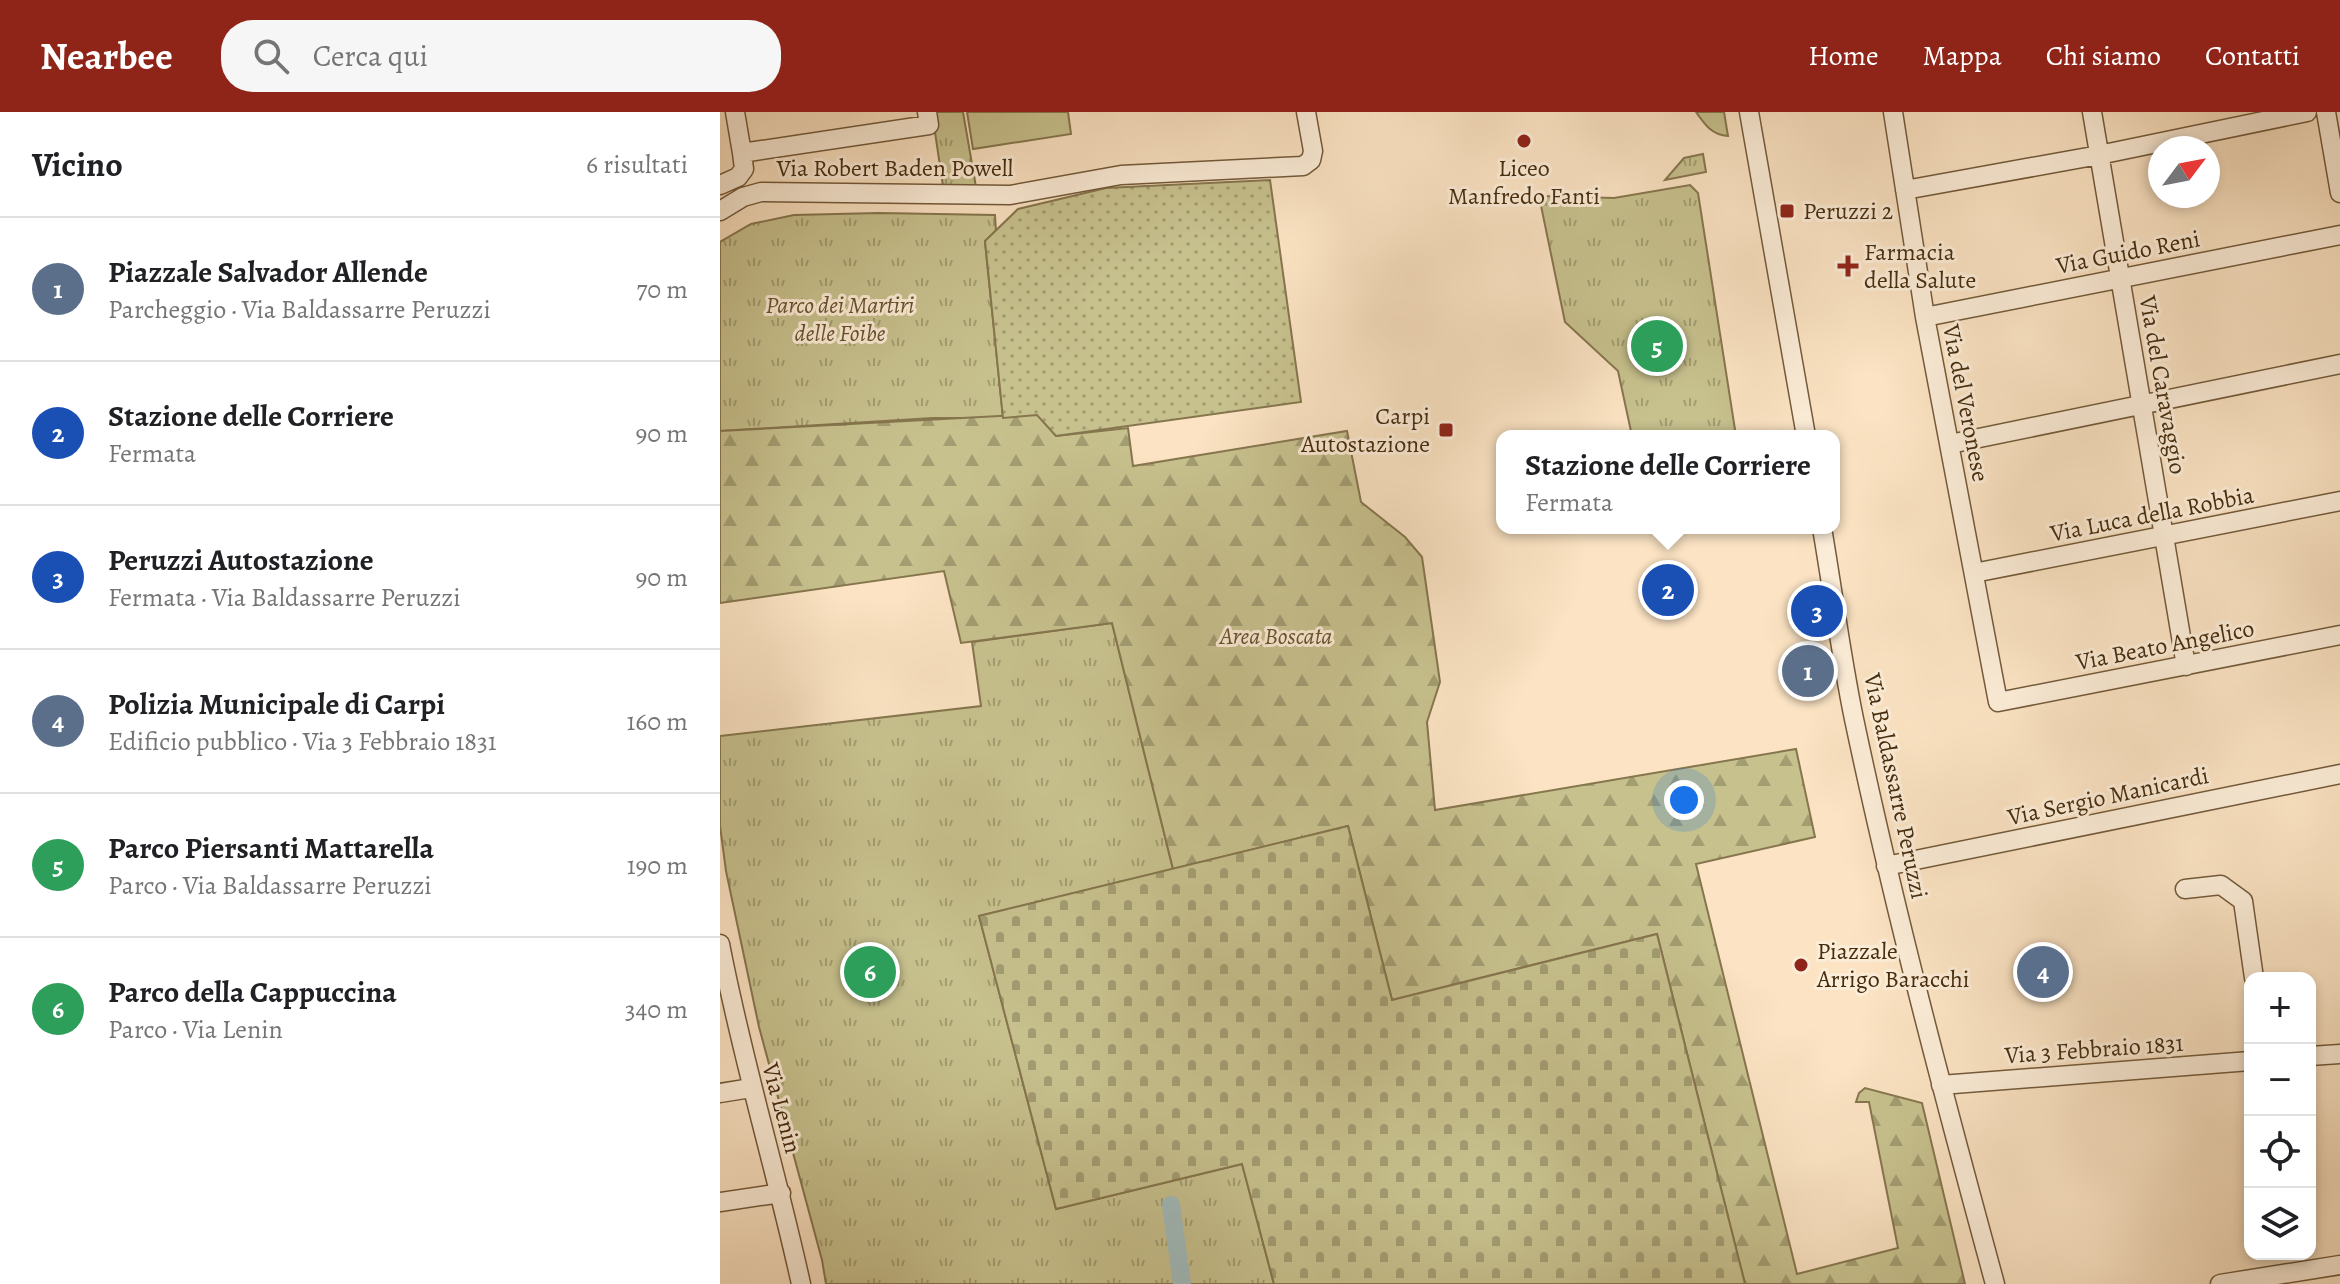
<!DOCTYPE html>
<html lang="it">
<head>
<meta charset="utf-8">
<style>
	body { margin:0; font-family:Alegreya,serif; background:#f6f6f6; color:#202124 }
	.controls { position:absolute; right:24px; bottom:24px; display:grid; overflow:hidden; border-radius:16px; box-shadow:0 4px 12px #0003 }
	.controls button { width:72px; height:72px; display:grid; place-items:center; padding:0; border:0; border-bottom:2px solid #e0e0e0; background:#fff; color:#202124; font:40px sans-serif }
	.compass { position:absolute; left:1428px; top:24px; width:72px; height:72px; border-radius:50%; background:#fff; box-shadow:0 4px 12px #0003; rotate:58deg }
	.you { position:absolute; left:964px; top:688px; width:28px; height:28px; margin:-20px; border:6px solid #fff; border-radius:50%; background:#1a73e8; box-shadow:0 0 0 12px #1a73e833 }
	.badge { display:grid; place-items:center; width:52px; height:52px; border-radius:50%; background:#8f2418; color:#fff; font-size:26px; font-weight:700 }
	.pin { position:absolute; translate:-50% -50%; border:4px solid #fff; box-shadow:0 2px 8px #0006 }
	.popup { position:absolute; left:776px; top:318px; width:344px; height:104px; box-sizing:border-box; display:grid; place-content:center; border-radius:16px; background:#fff; filter:drop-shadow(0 2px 6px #0005); font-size:26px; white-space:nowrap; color:#757577 }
	.popup b { font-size:30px; color:#202124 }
	.popup::after { content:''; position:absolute; left:50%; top:100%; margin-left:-16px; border:16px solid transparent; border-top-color:#fff }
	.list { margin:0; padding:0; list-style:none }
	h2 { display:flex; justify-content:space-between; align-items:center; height:104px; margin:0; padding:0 32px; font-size:34px }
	h2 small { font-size:26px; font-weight:400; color:#757577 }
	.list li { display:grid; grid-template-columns:52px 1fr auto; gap:24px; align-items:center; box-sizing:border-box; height:144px; padding:0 32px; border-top:2px solid #e0e0e0 }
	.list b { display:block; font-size:30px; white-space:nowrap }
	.list p { margin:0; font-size:26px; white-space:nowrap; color:#757577 }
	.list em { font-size:26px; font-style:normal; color:#757577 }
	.icon { flex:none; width:44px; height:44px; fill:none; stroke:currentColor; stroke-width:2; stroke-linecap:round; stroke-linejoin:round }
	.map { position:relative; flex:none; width:1620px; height:1172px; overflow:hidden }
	header { display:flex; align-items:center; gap:48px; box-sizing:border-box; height:112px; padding:0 40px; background:#8f2418; color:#fff }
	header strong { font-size:38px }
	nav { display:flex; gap:44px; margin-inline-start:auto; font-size:28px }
	.search { width:560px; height:72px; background:#f6f6f6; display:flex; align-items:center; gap:20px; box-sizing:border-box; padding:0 28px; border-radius:32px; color:#757577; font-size:30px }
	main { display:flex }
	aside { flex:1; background:#fff }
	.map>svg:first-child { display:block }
</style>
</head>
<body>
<header>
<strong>Nearbee</strong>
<div class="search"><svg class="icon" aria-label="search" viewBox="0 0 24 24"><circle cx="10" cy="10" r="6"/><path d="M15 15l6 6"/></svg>Cerca qui</div>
<nav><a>Home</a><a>Mappa</a><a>Chi siamo</a><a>Contatti</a></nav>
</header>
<main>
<aside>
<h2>Vicino<small>6 risultati</small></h2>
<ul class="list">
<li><span class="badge" style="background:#5c6f8a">1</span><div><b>Piazzale Salvador Allende</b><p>Parcheggio · Via Baldassarre Peruzzi</p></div><em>70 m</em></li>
<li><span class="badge" style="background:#1a4fb4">2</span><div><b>Stazione delle Corriere</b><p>Fermata</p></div><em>90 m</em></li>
<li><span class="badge" style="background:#1a4fb4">3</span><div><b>Peruzzi Autostazione</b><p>Fermata · Via Baldassarre Peruzzi</p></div><em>90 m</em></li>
<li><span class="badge" style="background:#5c6f8a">4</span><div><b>Polizia Municipale di Carpi</b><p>Edificio pubblico · Via 3 Febbraio 1831</p></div><em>160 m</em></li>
<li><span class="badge" style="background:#2e9e5b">5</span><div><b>Parco Piersanti Mattarella</b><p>Parco · Via Baldassarre Peruzzi</p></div><em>190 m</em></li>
<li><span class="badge" style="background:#2e9e5b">6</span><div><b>Parco della Cappuccina</b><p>Parco · Via Lenin</p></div><em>340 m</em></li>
</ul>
</aside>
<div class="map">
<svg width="1620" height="1172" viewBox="0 0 1620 1172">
	<defs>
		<pattern id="grass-tufts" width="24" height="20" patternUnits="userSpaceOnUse" patternTransform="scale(2)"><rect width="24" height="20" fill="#c7c18e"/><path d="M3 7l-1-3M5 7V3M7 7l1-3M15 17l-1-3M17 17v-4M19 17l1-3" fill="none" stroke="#a39d72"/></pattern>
		<pattern id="forest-firs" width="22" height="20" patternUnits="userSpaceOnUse" patternTransform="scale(2)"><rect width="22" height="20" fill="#c7c18e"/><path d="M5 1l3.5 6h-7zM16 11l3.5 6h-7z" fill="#a39d72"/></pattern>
		<pattern id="cemetery-stones" width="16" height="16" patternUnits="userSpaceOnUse" patternTransform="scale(2)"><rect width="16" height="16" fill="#c7c18e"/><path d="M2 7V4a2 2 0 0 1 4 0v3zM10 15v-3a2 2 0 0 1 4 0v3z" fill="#a39d72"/></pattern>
		<pattern id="garden-dots" width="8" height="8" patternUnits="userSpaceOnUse" patternTransform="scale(2)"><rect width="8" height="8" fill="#c7c18e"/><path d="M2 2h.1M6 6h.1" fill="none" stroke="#a39d72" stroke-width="1.8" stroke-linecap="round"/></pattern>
	</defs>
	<rect width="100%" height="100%" fill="#fbe3c3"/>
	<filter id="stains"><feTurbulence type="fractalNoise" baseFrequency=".0025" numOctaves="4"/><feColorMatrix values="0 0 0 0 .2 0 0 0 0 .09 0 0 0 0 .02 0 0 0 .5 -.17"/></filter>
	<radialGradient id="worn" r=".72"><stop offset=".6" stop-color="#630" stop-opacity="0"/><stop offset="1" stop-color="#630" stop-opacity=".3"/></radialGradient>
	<path fill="url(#grass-tufts)" stroke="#86764e" stroke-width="2" d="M 212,0 L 243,0 L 256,75 L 223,74 Z
		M 976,0 L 1004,0 L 1008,24 C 992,23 985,13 976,0 Z
		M 983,42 L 986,60 L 945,68 L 964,46 Z
		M 970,73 L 978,81 L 1016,324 L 912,324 L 898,259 L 845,210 L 819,84 L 894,86 Z
		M 159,101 L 275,103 L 276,119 L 265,130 L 283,306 L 213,306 L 0,319 L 0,130 L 31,112 L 74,103 Z
		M 392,511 L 453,757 L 259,804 L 336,1097 L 522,1052 L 554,1172 L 106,1172 L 102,1148 L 39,915 L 6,759 L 0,714 L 0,624 L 261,594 L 252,530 Z"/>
	<path fill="url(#forest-firs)" stroke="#86764e" stroke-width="2" d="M 317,302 L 336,324 L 408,316 L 413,354 L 627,319 L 641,390 L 685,425 L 702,445 L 720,570 L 707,610 L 715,698 L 1076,637 L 1095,725 L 976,752 L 1077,1162 L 1178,1136 L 1149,990 L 1136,990 L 1139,981 L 1145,976 L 1202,991 L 1245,1172 L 1025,1172 L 937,822 L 672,888 L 628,714 L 453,757 L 392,511 L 241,531 L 224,459 L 0,491 L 0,319 Z"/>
	<path fill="url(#cemetery-stones)" stroke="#86764e" stroke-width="2" d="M 628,714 L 672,888 L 937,822 L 1025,1172 L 554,1172 L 522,1052 L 336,1097 L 259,804 Z"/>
	<path fill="url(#garden-dots)" stroke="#86764e" stroke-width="2" d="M 550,68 L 581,290 L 336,324 L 317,303 L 283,306 L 265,129 L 298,97 L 386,76 Z"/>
	<path fill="#c7c18e" stroke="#86764e" stroke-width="2" d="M 247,0 L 348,0 L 351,22 L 253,37 Z"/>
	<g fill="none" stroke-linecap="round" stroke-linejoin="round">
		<path stroke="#a2bcbd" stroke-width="18" d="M 451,1093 L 462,1172"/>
		<defs>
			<path id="minor" d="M 15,0 L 22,41 L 209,13 L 207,0
				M 1029,0 L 1086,324
				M 1173,0 L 1205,205 L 1278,590 L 1620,523
				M 1372,0 L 1466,554
				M 1606,0 L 1620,81
				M 0,73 L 18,65 L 24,57 L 22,41
				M 1185,78 L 1379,43 L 1587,0
				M 0,99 L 23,85 L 41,80 L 290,83 L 401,63 L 583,54 L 591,48 L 593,39 L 586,0
				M 1205,205 L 1620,123
				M 1230,332 L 1620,252
				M 1102,416 C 1113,480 1121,544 1134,607 C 1174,797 1224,985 1275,1172
				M 1254,461 L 1620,389
				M 1166,754 L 1620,662
				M 1465,777 L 1501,773 L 1523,789 L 1534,866
				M 0,832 C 22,947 56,1058 81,1172
				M 1590,944 L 1620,942
				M 1221,973 L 1530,949
				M 0,981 L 31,976
				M 0,1090 L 61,1081
				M 1500,1172 L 1620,1153"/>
		</defs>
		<use href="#minor" stroke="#735a3a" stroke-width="21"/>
		<use href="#minor" stroke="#fcedd8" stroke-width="18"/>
	</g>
	<g fill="#8f2418" stroke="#fcedd8" stroke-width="3">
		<circle cx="804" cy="29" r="8"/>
		<rect x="1059" y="91" width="16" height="16" rx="4"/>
		<path d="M1124 142h8v8h8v8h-8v8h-8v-8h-8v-8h8z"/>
		<rect x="718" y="310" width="16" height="16" rx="4"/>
		<circle cx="1081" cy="853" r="8"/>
	</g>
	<g text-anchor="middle" stroke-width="6" stroke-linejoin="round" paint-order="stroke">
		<g font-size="24" fill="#462c0d" stroke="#fcedd8">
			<text x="175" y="64">Via Robert Baden Powell</text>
			<text transform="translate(1408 140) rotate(-11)" y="8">Via Guido Reni</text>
			<text transform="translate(1443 273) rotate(80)" y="8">Via del Caravaggio</text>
			<text transform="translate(1246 291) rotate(79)" y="8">Via del Veronese</text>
			<text transform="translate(1432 402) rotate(-11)" y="8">Via Luca della Robbia</text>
			<text transform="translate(1445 533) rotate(-11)" y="8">Via Beato Angelico</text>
			<text transform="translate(1176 674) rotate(78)" y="8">Via Baldassarre Peruzzi</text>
			<text transform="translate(1388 684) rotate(-12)" y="8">Via Sergio Manicardi</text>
			<text transform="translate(1374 937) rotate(-4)" y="8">Via 3 Febbraio 1831</text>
			<text transform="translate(62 996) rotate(75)" y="8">Via Lenin</text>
		</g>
		<g font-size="24" fill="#462c0d" stroke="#fcedd8" text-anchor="start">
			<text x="804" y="64" text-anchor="middle">Liceo<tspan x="804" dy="28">Manfredo Fanti</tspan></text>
			<text x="1083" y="107">Peruzzi 2</text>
			<text x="1144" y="148">Farmacia<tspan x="1144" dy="28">della Salute</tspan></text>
			<text x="710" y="312" text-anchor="end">Carpi<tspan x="710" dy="28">Autostazione</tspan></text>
			<text x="1097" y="847">Piazzale<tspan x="1097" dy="28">Arrigo Baracchi</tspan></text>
		</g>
		<g font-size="24" font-style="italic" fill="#66512d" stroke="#fcedd8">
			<text x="120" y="201">Parco dei Martiri<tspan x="120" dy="28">delle Foibe</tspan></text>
			<text x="556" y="532">Area Boscata</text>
		</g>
	</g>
	<rect width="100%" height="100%" filter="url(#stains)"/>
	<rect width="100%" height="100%" fill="url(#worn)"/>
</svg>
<div class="controls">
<button>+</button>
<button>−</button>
<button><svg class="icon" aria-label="locate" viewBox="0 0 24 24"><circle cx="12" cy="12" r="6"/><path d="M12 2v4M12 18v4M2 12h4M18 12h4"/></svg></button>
<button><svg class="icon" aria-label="layers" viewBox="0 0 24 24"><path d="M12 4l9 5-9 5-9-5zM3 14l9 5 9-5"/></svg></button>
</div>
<svg class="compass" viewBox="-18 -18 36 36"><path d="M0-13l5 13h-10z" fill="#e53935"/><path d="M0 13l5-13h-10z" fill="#757577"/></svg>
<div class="you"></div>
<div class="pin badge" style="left:1088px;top:559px;background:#5c6f8a">1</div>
<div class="pin badge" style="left:948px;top:478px;background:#1a4fb4">2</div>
<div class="popup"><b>Stazione delle Corriere</b>Fermata</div>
<div class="pin badge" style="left:1097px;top:499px;background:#1a4fb4">3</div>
<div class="pin badge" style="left:1323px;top:860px;background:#5c6f8a">4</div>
<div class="pin badge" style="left:937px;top:234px;background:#2e9e5b">5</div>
<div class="pin badge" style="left:150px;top:860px;background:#2e9e5b">6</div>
</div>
</main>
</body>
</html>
